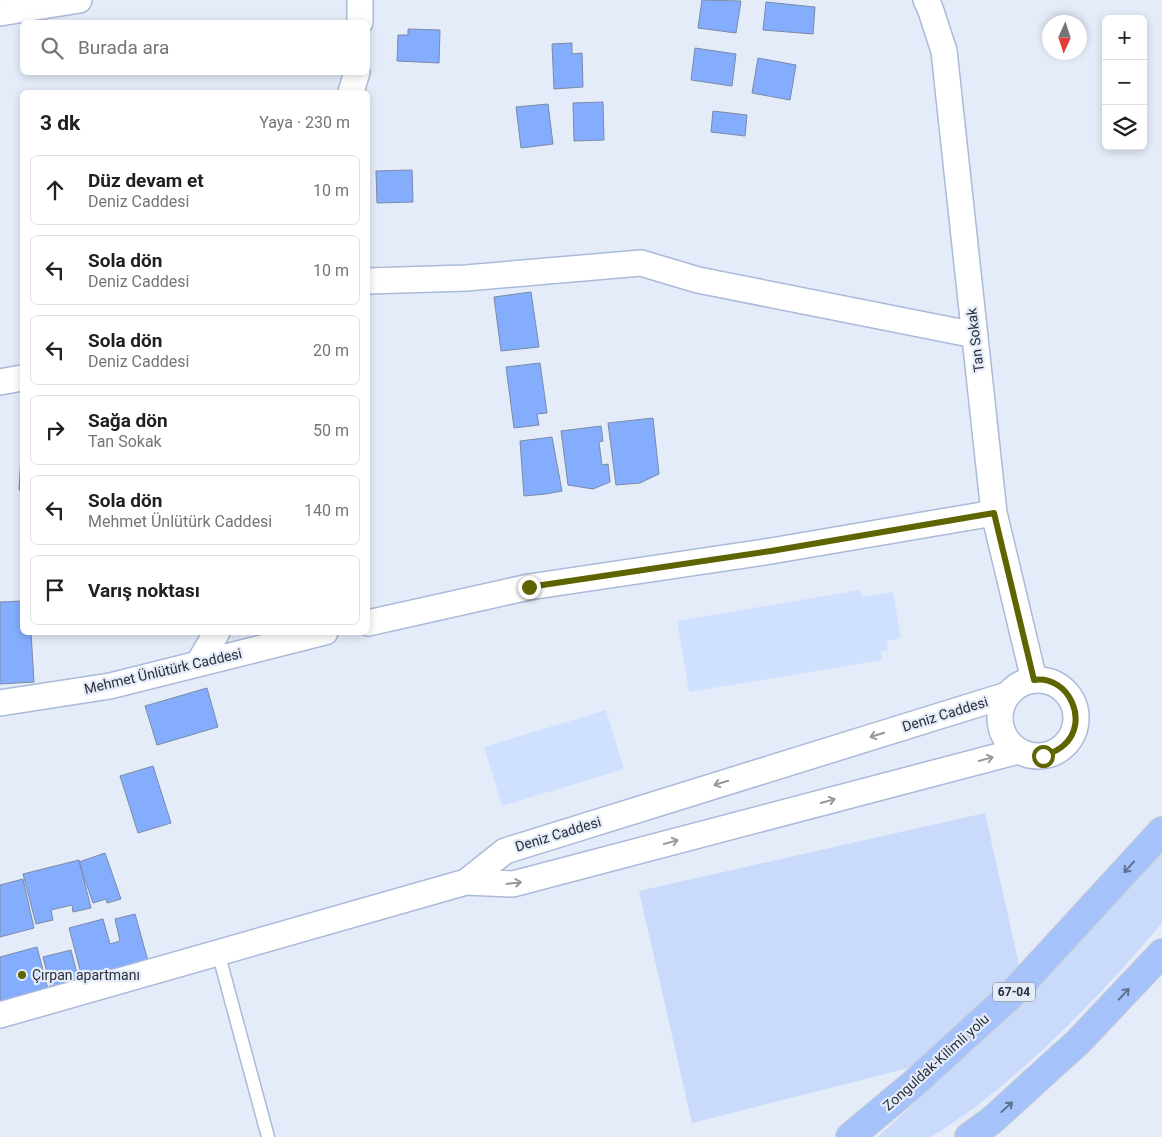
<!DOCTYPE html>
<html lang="tr">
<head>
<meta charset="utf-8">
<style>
	body { margin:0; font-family:Roboto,sans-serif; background:#f2f2f2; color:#202124 }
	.controls { position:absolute; right:15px; top:15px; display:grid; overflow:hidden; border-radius:8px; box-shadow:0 2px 8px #0003 }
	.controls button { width:45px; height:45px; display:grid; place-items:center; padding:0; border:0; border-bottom:1px solid #e0e0e0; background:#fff; color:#202124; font:25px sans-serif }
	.compass { position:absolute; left:1042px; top:15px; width:45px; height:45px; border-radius:50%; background:#fff; box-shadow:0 2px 8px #0003; rotate:183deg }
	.stop { position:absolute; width:15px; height:15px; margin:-11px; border:4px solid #5e6400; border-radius:50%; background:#fff }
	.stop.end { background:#5e6400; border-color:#fff; box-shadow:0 1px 5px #0008 }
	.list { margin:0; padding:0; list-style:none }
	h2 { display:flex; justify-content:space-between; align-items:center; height:65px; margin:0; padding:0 20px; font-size:21px }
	h2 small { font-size:16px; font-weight:400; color:#757577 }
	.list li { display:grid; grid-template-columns:32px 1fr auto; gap:15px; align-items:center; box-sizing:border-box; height:70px; margin:0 10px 10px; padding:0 10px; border:1px solid #e0e0e0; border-radius:8px }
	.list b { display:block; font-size:19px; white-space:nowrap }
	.list p { margin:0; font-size:16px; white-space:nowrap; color:#757577 }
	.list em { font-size:16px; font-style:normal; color:#757577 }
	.icon { flex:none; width:28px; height:28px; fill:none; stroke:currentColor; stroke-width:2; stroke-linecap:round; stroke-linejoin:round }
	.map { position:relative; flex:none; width:1162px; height:1137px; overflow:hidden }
	.search { position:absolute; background:#fff; box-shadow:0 2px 8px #0003; left:20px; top:20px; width:350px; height:55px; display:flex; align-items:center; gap:12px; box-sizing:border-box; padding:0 18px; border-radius:8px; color:#757577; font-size:19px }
	.panel { position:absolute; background:#fff; box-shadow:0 2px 8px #0003; left:20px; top:90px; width:350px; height:545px; border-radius:8px }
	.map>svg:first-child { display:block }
</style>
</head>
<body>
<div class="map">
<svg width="1162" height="1137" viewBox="0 0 1162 1137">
	<rect width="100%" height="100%" fill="#e5ecf9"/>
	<path fill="#d0e0ff" d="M 860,590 L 862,597 L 893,592 L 901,638 L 887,641 L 888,650 L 881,651 L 882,660 L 689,692 L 677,621 Z
		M 606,710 L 624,769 L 502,806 L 484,747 Z"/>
	<path fill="#c9dafb" d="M 985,813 L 1022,978 L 932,1062 L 692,1123 L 639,891 Z
		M 1162,843 L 1162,923 C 1110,985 1054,1043 992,1094 C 975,1108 957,1120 939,1132 L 931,1137 L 878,1137 L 990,1032 Z"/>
	<path fill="#84adfe" stroke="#7b8aa7" d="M 702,0 L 741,1 L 736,33 L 698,28 Z
		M 766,2 L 815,7 L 813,34 L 763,30 Z
		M 408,29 L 440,30 L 439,63 L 397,61 L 398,35 L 408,35 Z
		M 572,43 L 572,54 L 582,53 L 583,87 L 554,89 L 552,44 Z
		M 695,48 L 736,54 L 732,86 L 691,80 Z
		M 758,58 L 796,65 L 790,100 L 752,93 Z
		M 603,102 L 604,140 L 574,141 L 573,103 Z
		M 548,104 L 553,144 L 521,148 L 516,107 Z
		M 713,111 L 747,115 L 745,136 L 711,132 Z
		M 412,170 L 413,202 L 377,203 L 376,171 Z
		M 531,292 L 539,347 L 501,351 L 494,297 Z
		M 540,363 L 547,413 L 537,414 L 539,425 L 514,428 L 506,367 Z
		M 653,418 L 659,474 L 640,483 L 616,485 L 608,423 Z
		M 601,426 L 603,441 L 599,442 L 602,465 L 608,464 L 610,482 L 593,489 L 568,485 L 561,431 Z
		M 552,437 L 562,491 L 546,494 L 524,496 L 520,441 Z
		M 22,438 L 22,490 L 19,490 Z
		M 22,601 L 22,632 L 31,632 L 34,682 L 0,684 L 0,602 Z
		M 207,688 L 218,727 L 157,745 L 145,706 Z
		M 153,766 L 171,823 L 138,833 L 120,776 Z
		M 105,853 L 121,899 L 107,903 L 106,899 L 93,903 L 79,862 Z
		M 79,860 L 91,908 L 73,912 L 72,905 L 51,910 L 53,920 L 36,924 L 23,874 Z
		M 23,879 L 34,928 L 0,937 L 0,885 Z
		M 135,914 L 150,968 L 84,985 L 69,928 L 103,919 L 110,944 L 120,941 L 115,919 Z
		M 37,947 L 49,993 L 0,1006 L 0,957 Z
		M 71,950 L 79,981 L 51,989 L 43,957 Z"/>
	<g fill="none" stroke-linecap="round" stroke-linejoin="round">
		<defs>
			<path id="lane" d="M 218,952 L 268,1137"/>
			<path id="street" d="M 360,0 L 360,22
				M 926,0 L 930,8 L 944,51 L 994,513 L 1034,680
				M 0,13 L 79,0
				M 351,92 L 357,72
				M 368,281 L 466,278 L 641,263 L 698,280 L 975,335
				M 0,382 L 22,378
				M 368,623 L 529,587 L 771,551 L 994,513
				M 198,664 L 217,632
				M1000 718a38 38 0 1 1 76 0a38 38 0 1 1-76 0Z
				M 0,703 L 110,686 L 325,632
				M 466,882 L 513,884 L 1018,751
				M 0,1015 L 466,882 L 505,851 L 1007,695"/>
			<path id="highway" d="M 850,1137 L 912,1085 L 1014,992 L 1162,831
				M 969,1137 L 991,1121 L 1079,1041 L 1162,953"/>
		</defs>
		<use href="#lane" stroke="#aabad9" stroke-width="15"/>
		<use href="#street" stroke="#aabad9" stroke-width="28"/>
		<use href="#highway" stroke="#cccdd0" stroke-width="30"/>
		<use href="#lane" stroke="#fff" stroke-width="12"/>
		<use href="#street" stroke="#fff" stroke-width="25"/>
		<use href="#highway" stroke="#a6c2fa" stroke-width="28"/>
	</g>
	<defs><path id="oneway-shaft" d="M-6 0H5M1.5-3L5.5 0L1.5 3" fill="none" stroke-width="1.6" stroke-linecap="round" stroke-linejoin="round" transform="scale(1.25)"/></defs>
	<g stroke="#94979d">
		<use href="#oneway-shaft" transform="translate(877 735) rotate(163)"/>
		<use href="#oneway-shaft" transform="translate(986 759) rotate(-15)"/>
		<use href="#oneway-shaft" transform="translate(721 783) rotate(163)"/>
		<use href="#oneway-shaft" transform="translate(828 801) rotate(-15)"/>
		<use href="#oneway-shaft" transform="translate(671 842) rotate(-15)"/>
		<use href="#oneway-shaft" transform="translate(514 883) rotate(-7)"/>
	</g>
	<g stroke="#617191">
		<use href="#oneway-shaft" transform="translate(1129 867) rotate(133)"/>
		<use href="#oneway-shaft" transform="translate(1124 994) rotate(-47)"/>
		<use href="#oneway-shaft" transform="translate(1007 1107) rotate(-42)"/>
	</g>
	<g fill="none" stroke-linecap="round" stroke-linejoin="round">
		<path stroke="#5e6400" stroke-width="6" d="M 529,587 L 771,551 L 994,513 L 1034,680 C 1069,675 1090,722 1064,745 C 1058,751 1051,753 1043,756"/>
	</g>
	<circle fill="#5e6400" stroke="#e5ecf9" stroke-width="2" cx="22" cy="975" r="5"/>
	<g text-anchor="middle" stroke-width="4.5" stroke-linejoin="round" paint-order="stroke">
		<rect fill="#e5ecf9" stroke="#616874" stroke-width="1" x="993" y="982.5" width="42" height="19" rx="4"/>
		<g font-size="12" font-weight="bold" fill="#292f3b">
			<text x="1014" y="996">67-04</text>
		</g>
		<g font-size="14" fill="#292f3b" stroke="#e5ecf9">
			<text transform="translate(975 340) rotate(-97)" y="5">Tan Sokak</text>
			<text transform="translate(163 671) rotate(-13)" y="5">Mehmet Ünlütürk Caddesi</text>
			<text transform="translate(945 714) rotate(-17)" y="5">Deniz Caddesi</text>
			<text transform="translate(558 834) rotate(-17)" y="5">Deniz Caddesi</text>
			<text transform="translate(936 1062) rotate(-42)" y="5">Zonguldak-Kilimli yolu</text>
		</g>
		<g font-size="14" fill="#292f3b" stroke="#e5ecf9" text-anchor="start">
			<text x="32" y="980">Çırpan apartmanı</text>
		</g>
	</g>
</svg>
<div class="controls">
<button>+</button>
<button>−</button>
<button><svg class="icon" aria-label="layers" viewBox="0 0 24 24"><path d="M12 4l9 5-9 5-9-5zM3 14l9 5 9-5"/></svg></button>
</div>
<svg class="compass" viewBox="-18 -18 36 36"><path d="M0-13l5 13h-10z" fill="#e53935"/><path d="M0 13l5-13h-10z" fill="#757577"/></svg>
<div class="stop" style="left:1043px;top:756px"></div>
<div class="stop end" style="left:529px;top:587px"></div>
<div class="search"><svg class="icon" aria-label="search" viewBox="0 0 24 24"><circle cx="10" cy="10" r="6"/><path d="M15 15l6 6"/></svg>Burada ara</div>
<section class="panel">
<h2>3 dk<small>Yaya · 230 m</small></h2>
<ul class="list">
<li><svg class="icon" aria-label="ahead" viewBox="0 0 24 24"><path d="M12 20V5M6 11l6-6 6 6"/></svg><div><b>Düz devam et</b><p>Deniz Caddesi</p></div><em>10 m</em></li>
<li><svg class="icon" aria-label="left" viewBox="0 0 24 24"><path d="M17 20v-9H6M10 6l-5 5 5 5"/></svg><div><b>Sola dön</b><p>Deniz Caddesi</p></div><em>10 m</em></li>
<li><svg class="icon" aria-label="left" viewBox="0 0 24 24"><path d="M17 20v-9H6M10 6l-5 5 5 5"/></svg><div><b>Sola dön</b><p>Deniz Caddesi</p></div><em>20 m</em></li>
<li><svg class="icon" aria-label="right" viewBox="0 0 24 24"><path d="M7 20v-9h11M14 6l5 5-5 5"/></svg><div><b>Sağa dön</b><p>Tan Sokak</p></div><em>50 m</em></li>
<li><svg class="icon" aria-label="left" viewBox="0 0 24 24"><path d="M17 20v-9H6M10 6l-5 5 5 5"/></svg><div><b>Sola dön</b><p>Mehmet Ünlütürk Caddesi</p></div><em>140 m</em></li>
<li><svg class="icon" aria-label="arrive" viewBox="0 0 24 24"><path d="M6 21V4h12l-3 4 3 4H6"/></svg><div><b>Varış noktası</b></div></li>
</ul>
</section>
</div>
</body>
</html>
